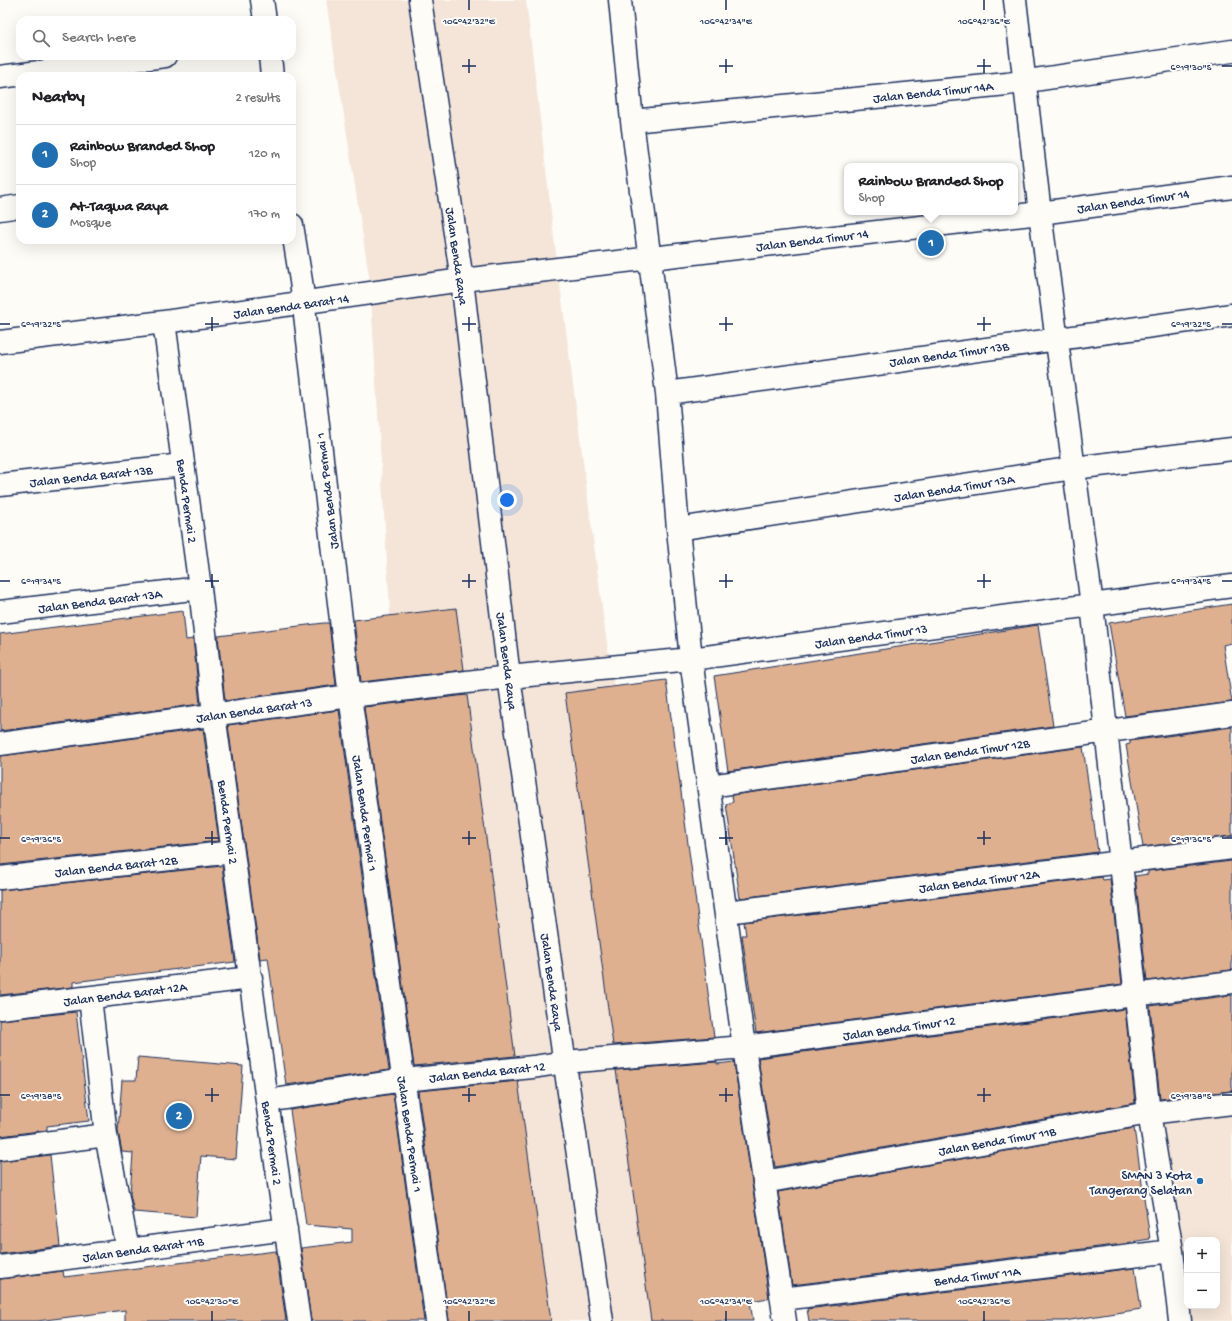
<!DOCTYPE html>
<html lang="en">
<head>
<meta charset="utf-8">
<style>
	body { margin:0; font-family:"Gochi Hand",sans-serif; background:#f6f6f6; color:#202124 }
	.controls { position:absolute; right:12px; bottom:12px; display:grid; overflow:hidden; border-radius:8px; box-shadow:0 4px 16px #0002 }
	.controls button { width:36px; height:36px; display:grid; place-items:center; padding:0; border:0; border-bottom:1px solid #e0e0e0; background:#fff; color:#202124; font:20px sans-serif }
	.you { position:absolute; left:507px; top:500px; width:14px; height:14px; margin:-10px; border:3px solid #fff; border-radius:50%; background:#1a73e8; box-shadow:0 0 0 6px #1a73e833 }
	.badge { display:grid; place-items:center; width:26px; height:26px; border-radius:50%; background:#1f6fb2; color:#fff; font-size:13px; font-weight:700 }
	.pin { position:absolute; translate:-50% -50%; border:2px solid #fff; box-shadow:0 1px 4px #0006 }
	.popup { position:absolute; left:844px; top:163px; width:174px; height:52px; box-sizing:border-box; display:grid; place-content:center; border-radius:8px; background:#fff; filter:drop-shadow(0 1px 3px #0005); font-size:13px; white-space:nowrap; color:#757577 }
	.popup b { font-size:15px; color:#202124 }
	.popup::after { content:''; position:absolute; left:50%; top:100%; margin-left:-8px; border:8px solid transparent; border-top-color:#fff }
	.list { margin:0; padding:0; list-style:none }
	h2 { display:flex; justify-content:space-between; align-items:center; height:52px; margin:0; padding:0 16px; font-size:17px }
	h2 small { font-size:13px; font-weight:400; color:#757577 }
	.list li { display:grid; grid-template-columns:26px 1fr auto; gap:12px; align-items:center; box-sizing:border-box; height:60px; padding:0 16px; border-top:1px solid #e0e0e0 }
	.list b { display:block; font-size:15px; white-space:nowrap }
	.list p { margin:0; font-size:13px; white-space:nowrap; color:#757577 }
	.list em { font-size:13px; font-style:normal; color:#757577 }
	.icon { flex:none; width:22px; height:22px; fill:none; stroke:currentColor; stroke-width:2; stroke-linecap:round; stroke-linejoin:round }
	.map { position:relative; flex:none; width:1232px; height:1321px; overflow:hidden }
	.search { position:absolute; background:#fff; box-shadow:0 4px 16px #0002; left:16px; top:16px; width:280px; height:44px; display:flex; align-items:center; gap:10px; box-sizing:border-box; padding:0 14px; border-radius:12px; color:#757577; font-size:15px }
	.panel { position:absolute; background:#fff; box-shadow:0 4px 16px #0002; left:16px; top:72px; width:280px; height:172px; border-radius:12px }
	.map>svg:first-child { display:block }
</style>
</head>
<body>
<div class="map">
<svg width="1232" height="1321" viewBox="0 0 1232 1321">
	<rect width="100%" height="100%" fill="#fdfcf7"/>
	<filter id="ink" filterUnits="userSpaceOnUse"><feTurbulence type="fractalNoise" baseFrequency=".025" numOctaves="2"/><feDisplacementMap in="SourceGraphic" scale="8" xChannelSelector="R" yChannelSelector="G"/><feConvolveMatrix kernelMatrix="1 2 1 2 8 2 1 2 1" color-interpolation-filters="sRGB"/></filter>
	<g filter="url(#ink)">
		<path fill="#f4e5d8" fill-rule="evenodd" d="M 326,0 L 526,0 L 555,246 L 605,630 L 712,1321 L 489,1321 L 455,1067 L 394,678 L 370,282 Z
			M 1232,1112 L 1232,1321 L 1188,1321 L 1160,1122 ZM 1187,1240 L 1217,1240 L 1217,1306 L 1187,1306 Z"/>
		<path fill="#deb08f" stroke="#1b2f5e" d="M 1232,604 L 1232,643 L 1223,645 L 1232,702 L 1125,716 L 1109,623 Z
			M 456,608 L 464,670 L 361,682 L 354,620 Z
			M 183,611 L 186,640 L 193,639 L 200,704 L 0,731 L 0,634 Z
			M 324,623 L 329,623 L 336,685 L 225,701 L 218,636 Z
			M 1038,625 L 1053,726 L 728,771 L 714,676 Z
			M 666,680 L 714,1037 L 613,1045 L 565,693 Z
			M 467,695 L 515,1056 L 414,1066 L 364,707 Z
			M 339,710 L 389,1070 L 286,1085 L 268,958 L 260,959 L 228,725 Z
			M 1232,727 L 1232,836 L 1143,847 L 1126,745 L 1130,744 L 1130,741 Z
			M 203,729 L 219,841 L 0,865 L 0,756 Z
			M 1083,747 L 1098,852 L 740,898 L 726,804 L 733,802 L 732,795 Z
			M 1232,861 L 1232,970 L 1147,981 L 1135,876 L 1148,874 L 1148,871 Z
			M 222,866 L 235,962 L 73,982 L 73,987 L 0,995 L 0,890 Z
			M 1102,877 L 1103,880 L 1110,879 L 1122,984 L 756,1033 L 742,935 L 746,935 L 744,922 Z
			M 1232,995 L 1232,1091 L 1160,1099 L 1150,1006 Z
			M 1125,1009 L 1135,1103 L 775,1167 L 758,1058 Z
			M 76,1012 L 89,1121 L 47,1126 L 47,1130 L 0,1136 L 0,1020 Z
			M 138,1057 L 243,1066 L 236,1159 L 201,1156 L 196,1217 L 134,1212 L 130,1194 L 133,1153 L 122,1152 L 118,1131 L 122,1080 L 136,1080 Z
			M 717,1062 L 717,1064 L 734,1062 L 769,1298 L 750,1301 L 753,1321 L 651,1321 L 616,1070 Z
			M 518,1081 L 551,1321 L 449,1321 L 418,1091 Z
			M 393,1094 L 424,1321 L 311,1321 L 301,1248 L 352,1242 L 352,1229 L 306,1225 L 290,1110 Z
			M 1134,1128 L 1150,1239 L 1131,1242 L 1131,1243 L 792,1285 L 778,1192 Z
			M 50,1155 L 60,1246 L 0,1254 L 0,1161 Z
			M 276,1251 L 286,1321 L 125,1321 L 125,1310 L 37,1321 L 0,1321 L 0,1279 L 63,1271 L 64,1277 Z
			M 1135,1268 L 1141,1309 L 1064,1321 L 809,1321 L 807,1309 Z"/>
		<g fill="none" stroke-linecap="round" stroke-linejoin="round">
			<defs>
				<path id="street" d="M 262,0 L 265,20
					M 620,0 L 632,121 L 667,393 L 678,529 L 691,659 L 744,1047 L 785,1321
					M 1015,0 L 1040,213 L 1092,605 L 1149,1113 L 1172,1251 L 1180,1321
					M 270,56 L 272,76
					M 0,77 L 165,56
					M 632,121 L 1007,84 L 1232,51
					M 0,209 L 20,206
					M 292,225 L 301,281 L 350,696 L 437,1321
					M 164,322 L 200,588 L 214,714 L 267,1101 L 299,1321
					M 0,342 L 164,322 L 462,280 L 1040,213 L 1232,187
					M 667,393 L 1232,315
					M 0,485 L 183,465
					M 678,529 L 1074,468 L 1232,449
					M 0,612 L 200,588
					M 0,744 L 350,696 L 509,677 L 691,659 L 1232,586
					M 709,786 L 1232,714
					M 0,878 L 233,852
					M 726,912 L 1232,848
					M 90,998 L 106,1135 L 128,1250
					M 0,1008 L 251,978
					M 267,1101 L 404,1080 L 533,1067 L 565,1062 L 744,1047 L 1232,982
					M 0,1149 L 106,1135
					M 764,1182 L 1149,1113 L 1232,1103
					M 0,1267 L 286,1229
					M 782,1299 L 1172,1251"/>
				<path id="secondary" d="M 420,0 L 462,280 L 509,677 L 602,1321"/>
			</defs>
			<use href="#street" stroke="#1b2f5e" stroke-width="25"/>
			<use href="#secondary" stroke="#1b2f5e" stroke-width="25"/>
			<use href="#street" stroke="#fdfcf7" stroke-width="22"/>
			<use href="#secondary" stroke="#fdfcf7" stroke-width="22"/>
		</g>
	</g>
	<path fill="none" stroke="#1b2f5e" stroke-width="1.5" d="M 469,0 L 469,10M 726,0 L 726,10M 984,0 L 984,10M 469,59 L 469,73M 726,59 L 726,73M 984,59 L 984,73M 462,66 L 476,66M 719,66 L 733,66M 977,66 L 991,66M 1222,66 L 1232,66M 212,317 L 212,331M 469,317 L 469,331M 726,317 L 726,331M 984,317 L 984,331M 0,324 L 10,324M 205,324 L 219,324M 462,324 L 476,324M 719,324 L 733,324M 977,324 L 991,324M 1222,324 L 1232,324M 212,574 L 212,588M 469,574 L 469,588M 726,574 L 726,588M 984,574 L 984,588M 0,581 L 10,581M 205,581 L 219,581M 462,581 L 476,581M 719,581 L 733,581M 977,581 L 991,581M 1222,581 L 1232,581M 212,831 L 212,845M 469,831 L 469,845M 726,831 L 726,845M 984,831 L 984,845M 0,838 L 10,838M 205,838 L 219,838M 462,838 L 476,838M 719,838 L 733,838M 977,838 L 991,838M 1222,838 L 1232,838M 212,1088 L 212,1102M 469,1088 L 469,1102M 726,1088 L 726,1102M 984,1088 L 984,1102M 0,1095 L 10,1095M 205,1095 L 219,1095M 462,1095 L 476,1095M 719,1095 L 733,1095M 977,1095 L 991,1095M 1222,1095 L 1232,1095M 212,1311 L 212,1321M 469,1311 L 469,1321M 726,1311 L 726,1321M 984,1311 L 984,1321"/>
	<circle fill="#1f6fb2" stroke="#fdfcf7" stroke-width="1.5" cx="1200" cy="1181" r="4"/>
	<g text-anchor="middle" stroke-width="4" stroke-linejoin="round" paint-order="stroke">
		<g font-size="13" fill="#1b2f5e" stroke="#fdfcf7">
			<text transform="translate(933 91) rotate(-6)" y="5">Jalan Benda Timur 14A</text>
			<text transform="translate(1133 200) rotate(-8)" y="5">Jalan Benda Timur 14</text>
			<text transform="translate(812 239) rotate(-7)" y="5">Jalan Benda Timur 14</text>
			<text transform="translate(458 256) rotate(82)" y="5">Jalan Benda Raya</text>
			<text transform="translate(291 305) rotate(-8)" y="5">Jalan Benda Barat 14</text>
			<text transform="translate(949 353) rotate(-8)" y="5">Jalan Benda Timur 13B</text>
			<text transform="translate(91 475) rotate(-6)" y="5">Jalan Benda Barat 13B</text>
			<text transform="translate(954 487) rotate(-9)" y="5">Jalan Benda Timur 13A</text>
			<text transform="translate(326 491) rotate(-97)" y="5">Jalan Benda Permai 1</text>
			<text transform="translate(188 501) rotate(82)" y="5">Benda Permai 2</text>
			<text transform="translate(100 600) rotate(-7)" y="5">Jalan Benda Barat 13A</text>
			<text transform="translate(871 635) rotate(-8)" y="5">Jalan Benda Timur 13</text>
			<text transform="translate(508 661) rotate(83)" y="5">Jalan Benda Raya</text>
			<text transform="translate(254 709) rotate(-8)" y="5">Jalan Benda Barat 13</text>
			<text transform="translate(970 750) rotate(-8)" y="5">Jalan Benda Timur 12B</text>
			<text transform="translate(366 813) rotate(82)" y="5">Jalan Benda Permai 1</text>
			<text transform="translate(229 822) rotate(82)" y="5">Benda Permai 2</text>
			<text transform="translate(116 865) rotate(-6)" y="5">Jalan Benda Barat 12B</text>
			<text transform="translate(979 880) rotate(-7)" y="5">Jalan Benda Timur 12A</text>
			<text transform="translate(553 982) rotate(82)" y="5">Jalan Benda Raya</text>
			<text transform="translate(125 993) rotate(-7)" y="5">Jalan Benda Barat 12A</text>
			<text transform="translate(899 1027) rotate(-8)" y="5">Jalan Benda Timur 12</text>
			<text transform="translate(487 1071) rotate(-6)" y="5">Jalan Benda Barat 12</text>
			<text transform="translate(411 1134) rotate(82)" y="5">Jalan Benda Permai 1</text>
			<text transform="translate(997 1140) rotate(-10)" y="5">Jalan Benda Timur 11B</text>
			<text transform="translate(273 1143) rotate(82)" y="5">Benda Permai 2</text>
			<text transform="translate(143 1248) rotate(-8)" y="5">Jalan Benda Barat 11B</text>
			<text transform="translate(977 1275) rotate(-7)" y="5">Benda Timur 11A</text>
		</g>
		<g font-size="13" fill="#1b2f5e" stroke="#fdfcf7" text-anchor="end">
			<text x="1192" y="1179">SMAN 3 Kota<tspan x="1192" dy="15">Tangerang Selatan</tspan></text>
		</g>
	</g>
	<g font-size="10" text-anchor="middle" fill="#1b2f5e" stroke="#fdfcf7" stroke-width="4" stroke-linejoin="round" paint-order="stroke">
		<text x="469" y="24">106°42'32"E</text>
		<text x="726" y="24">106°42'34"E</text>
		<text x="984" y="24">106°42'36"E</text>
		<text x="1191" y="70">6°19'30"S</text>
		<text x="41" y="327">6°19'32"S</text>
		<text x="1191" y="327">6°19'32"S</text>
		<text x="41" y="584">6°19'34"S</text>
		<text x="1191" y="584">6°19'34"S</text>
		<text x="41" y="842">6°19'36"S</text>
		<text x="1191" y="842">6°19'36"S</text>
		<text x="41" y="1099">6°19'38"S</text>
		<text x="1191" y="1099">6°19'38"S</text>
		<text x="212" y="1304">106°42'30"E</text>
		<text x="469" y="1304">106°42'32"E</text>
		<text x="726" y="1304">106°42'34"E</text>
		<text x="984" y="1304">106°42'36"E</text>
	</g>
</svg>
<div class="controls">
<button>+</button>
<button>−</button>
</div>
<div class="you"></div>
<div class="pin badge" style="left:931px;top:243px">1</div>
<div class="popup"><b>Rainbow Branded Shop</b>Shop</div>
<div class="pin badge" style="left:179px;top:1116px">2</div>
<div class="search"><svg class="icon" aria-label="search" viewBox="0 0 24 24"><circle cx="10" cy="10" r="6"/><path d="M15 15l6 6"/></svg>Search here</div>
<section class="panel">
<h2>Nearby<small>2 results</small></h2>
<ul class="list">
<li><span class="badge">1</span><div><b>Rainbow Branded Shop</b><p>Shop</p></div><em>120 m</em></li>
<li><span class="badge">2</span><div><b>At-Taqwa Raya</b><p>Mosque</p></div><em>170 m</em></li>
</ul>
</section>
</div>
</body>
</html>
